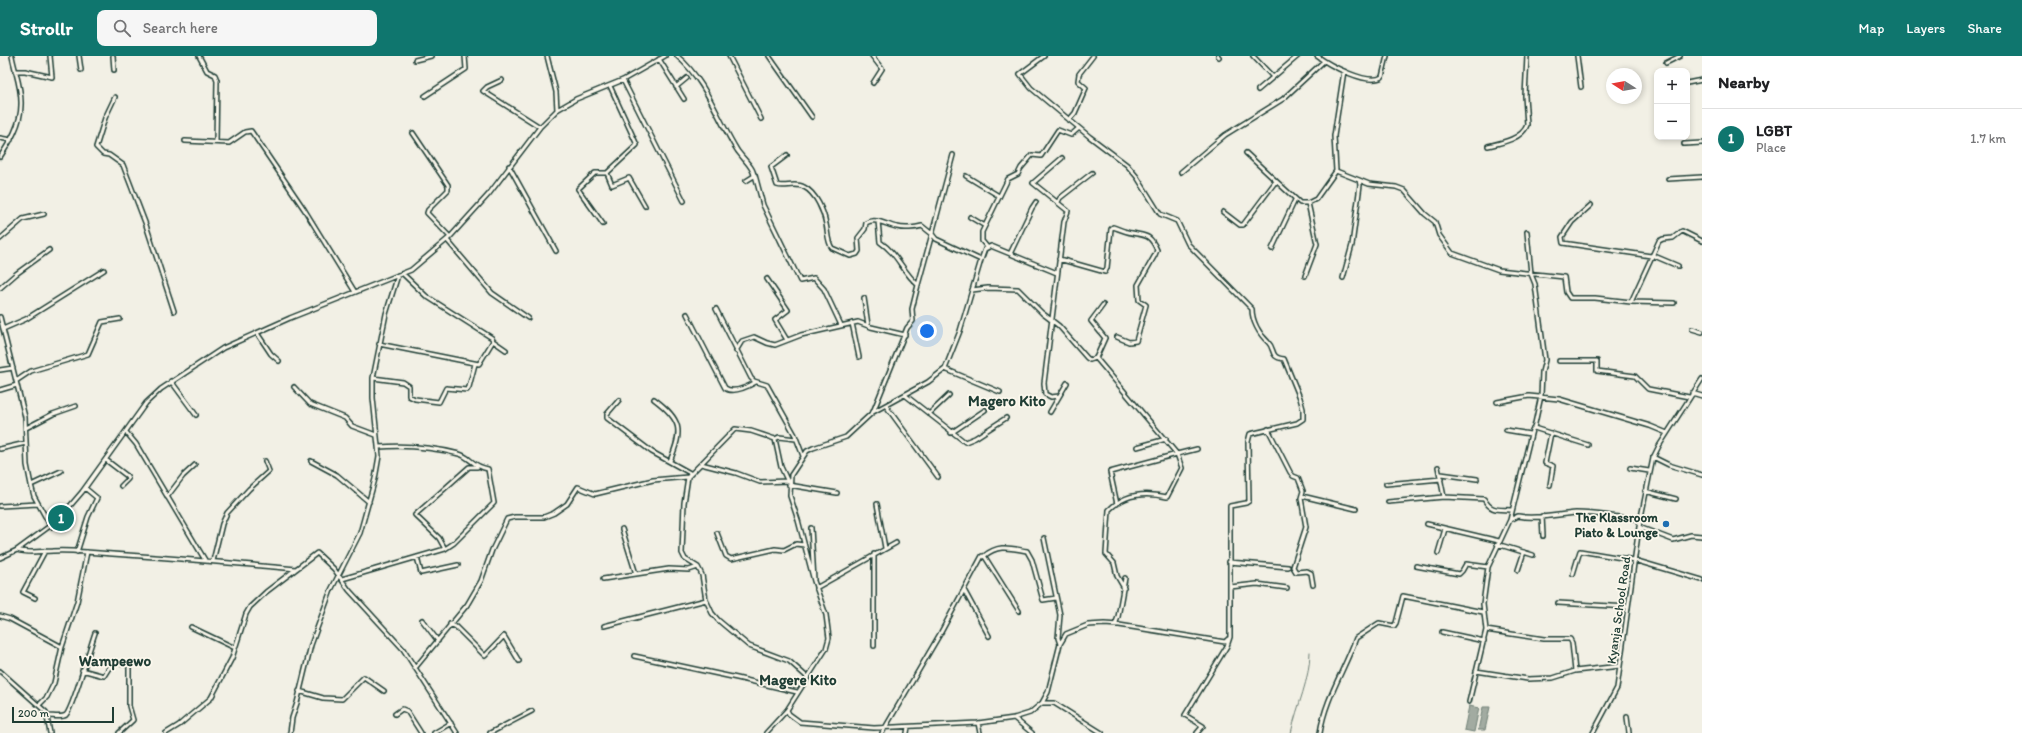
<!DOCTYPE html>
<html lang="en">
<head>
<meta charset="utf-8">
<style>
	body { margin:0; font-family:Itim,sans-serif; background:#f6f6f6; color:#202124 }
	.controls { position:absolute; right:12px; top:12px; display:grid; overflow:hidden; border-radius:8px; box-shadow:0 2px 6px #0003 }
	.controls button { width:36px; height:36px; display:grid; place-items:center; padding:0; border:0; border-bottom:1px solid #e0e0e0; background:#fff; color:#202124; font:20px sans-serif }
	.compass { position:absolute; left:1606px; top:12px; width:36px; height:36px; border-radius:50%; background:#fff; box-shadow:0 2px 6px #0003; rotate:281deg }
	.scale { position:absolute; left:12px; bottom:10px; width:102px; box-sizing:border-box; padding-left:4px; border:2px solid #1f3d34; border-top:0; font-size:11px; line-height:14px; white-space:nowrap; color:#1f3d34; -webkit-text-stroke:3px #fbf7ec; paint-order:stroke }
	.you { position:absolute; left:927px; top:275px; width:14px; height:14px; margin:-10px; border:3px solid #fff; border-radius:50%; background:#1a73e8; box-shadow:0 0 0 6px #1a73e833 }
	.badge { display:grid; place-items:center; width:26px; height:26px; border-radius:50%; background:#0f766e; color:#fff; font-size:13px; font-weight:700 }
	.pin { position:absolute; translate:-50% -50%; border:2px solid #fff; box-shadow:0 1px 4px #0006 }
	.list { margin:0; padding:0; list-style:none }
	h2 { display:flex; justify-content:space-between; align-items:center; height:52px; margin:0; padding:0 16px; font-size:17px }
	h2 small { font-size:13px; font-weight:400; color:#757577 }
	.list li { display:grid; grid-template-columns:26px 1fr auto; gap:12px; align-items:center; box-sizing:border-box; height:60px; padding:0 16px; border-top:1px solid #e0e0e0 }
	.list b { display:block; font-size:15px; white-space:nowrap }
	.list p { margin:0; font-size:13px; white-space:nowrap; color:#757577 }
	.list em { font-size:13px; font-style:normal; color:#757577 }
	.icon { flex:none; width:22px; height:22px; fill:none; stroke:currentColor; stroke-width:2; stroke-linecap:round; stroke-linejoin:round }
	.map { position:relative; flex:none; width:1702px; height:677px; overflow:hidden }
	header { display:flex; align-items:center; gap:24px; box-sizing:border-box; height:56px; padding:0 20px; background:#0f766e; color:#fff }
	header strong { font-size:19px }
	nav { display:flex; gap:22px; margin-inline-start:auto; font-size:14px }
	.search { width:280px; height:36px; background:#f6f6f6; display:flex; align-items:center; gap:10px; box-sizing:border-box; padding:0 14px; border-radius:8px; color:#757577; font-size:15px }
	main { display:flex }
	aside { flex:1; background:#fff }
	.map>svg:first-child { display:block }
</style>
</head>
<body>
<header>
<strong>Strollr</strong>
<div class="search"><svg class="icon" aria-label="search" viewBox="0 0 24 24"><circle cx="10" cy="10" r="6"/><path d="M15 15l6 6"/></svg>Search here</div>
<nav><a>Map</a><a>Layers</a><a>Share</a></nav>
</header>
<main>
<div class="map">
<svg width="1702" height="677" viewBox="0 0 1702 677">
	<rect width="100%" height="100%" fill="#f2f0e5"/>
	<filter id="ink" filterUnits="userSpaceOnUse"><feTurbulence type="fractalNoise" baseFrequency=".025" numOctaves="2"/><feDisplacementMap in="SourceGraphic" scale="8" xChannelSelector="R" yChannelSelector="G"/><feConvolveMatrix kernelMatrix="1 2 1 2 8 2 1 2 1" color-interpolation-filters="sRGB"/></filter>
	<g filter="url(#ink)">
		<path fill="#a2aba1" stroke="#6e7f75" d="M 1469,650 L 1479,652 L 1474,676 L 1464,674 Z
			M 1483,651 L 1490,651 L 1485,674 L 1478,674 Z"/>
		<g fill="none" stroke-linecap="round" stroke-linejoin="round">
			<path stroke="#6e7f75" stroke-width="1" d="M 1291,677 C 1297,649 1310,624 1310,596"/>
			<defs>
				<path id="street" d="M 79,0 L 81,14
					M 113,0 L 114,14
					M 199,0 L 207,15 L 215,19 L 217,24 L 216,86
					M 547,0 L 556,36 L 557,54
					M 677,0 C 706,24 718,64 737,94 C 742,102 754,111 754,120 L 746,125
					M 729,0 L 761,63
					M 769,0 L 812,61
					M 872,0 L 882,13 L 873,27
					M 1044,0 L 1020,18 L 1031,32 L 1090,81 L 1127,109 L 1137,121 L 1160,158 L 1177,165 L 1188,188 L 1252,253 C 1252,265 1259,278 1268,286 C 1276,294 1269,301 1284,303 L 1300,342 L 1303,353 L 1303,363 L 1297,367 L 1250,378 L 1248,386 L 1249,445 L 1246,447 L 1230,450 L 1230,581 L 1227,590 L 1185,659 L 1203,670 L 1197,677
					M 1218,0 L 1219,1
					M 1253,0 L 1273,21
					M 1317,0 C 1329,9 1368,30 1382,21 L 1387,0
					M 1577,0 L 1581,31
					M 659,3 L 684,43
					M 415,4 L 431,0
					M 1666,7 L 1680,0
					M 15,15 L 25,15 L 52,21 L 50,0
					M 502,24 L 487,31 L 483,35 L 540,71
					M 623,24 L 684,145
					M 1687,27 L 1702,24
					M 676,31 L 687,22
					M 1258,34 L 1298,0
					M 425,40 L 466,13 L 465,0
					M 115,41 L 105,62 L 96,91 L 103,98 L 109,99 L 123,109 L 146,169 L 174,255
					M 1069,64 L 1075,57 L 1086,32 L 1078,25 L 1079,18 L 1093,0
					M 413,77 L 448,129 L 448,134 L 428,154 L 427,157 L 450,181
					M 0,82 L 11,84
					M 185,85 L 229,87 L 245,76 L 251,75 L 304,153 L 355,236
					M 1684,88 L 1702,87
					M 1488,90 C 1501,87 1522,83 1527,69 L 1525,40 L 1527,0
					M 1246,97 L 1276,125
					M 787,99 L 771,111 L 777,129 C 785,132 795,126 804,131 C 816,137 824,156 826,168 C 828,176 827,185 832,192 L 850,200 L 857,198 L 859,195 L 858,182 L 865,173 L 866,167 C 876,161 886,169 897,171 C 904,173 915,172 922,170 L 932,178 L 918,229
					M 0,101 C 10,86 21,68 21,49 C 22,33 15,16 12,0
					M 509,110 L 556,195
					M 1336,115 L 1359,124 L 1360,129 L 1352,189 L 1343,222
					M 1181,116 L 1225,79 L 1283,43 L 1324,5
					M 607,117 L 612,129 L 629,122 L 645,150
					M 755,119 L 763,149 L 800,225 L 814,222 L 824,233 L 841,269
					M 966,120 L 999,140
					M 1668,123 L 1702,121
					M 1359,124 L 1369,128 L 1396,131 L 1404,134 L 1425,158 L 1435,166 L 1439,179 L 1452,197 L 1499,214 L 1564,221 L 1566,236 L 1570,242 L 1595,242 L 1631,246 L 1659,185 L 1663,183 L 1673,182 L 1682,175 L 1702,185
					M 1058,146 L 1060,142 L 1092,117
					M 1591,149 L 1572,166 L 1562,181 L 1563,187 L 1651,200
					M 1223,156 L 1240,169 L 1243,169 L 1276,125 L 1300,147 L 1308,147 L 1316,143 L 1336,115 L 1334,80 L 1344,15
					M 970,161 L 985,170
					M 603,168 L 578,133 L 595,117 L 607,117 L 637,89 L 610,30
					M 1527,176 L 1531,218 L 1535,228 L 1545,304 L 1542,316 L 1541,340 L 1534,372
					M 0,183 L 23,163 L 44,158
					M 447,184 L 492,237 L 528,262
					M 987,191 L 982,185 L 982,176 L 1008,123 L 1018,118 L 1021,112 L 1032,99 L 1041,100 L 1058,74 L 1071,79 L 1079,72
					M 1272,193 L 1295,144
					M 1010,198 L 1032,152 L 1036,146
					M 1652,199 L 1678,210
					M 1059,203 L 1105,216 L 1107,212 L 1111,173 L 1113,171 C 1119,173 1125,176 1132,177 C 1146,180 1150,178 1157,194 L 1155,199 L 1138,229 L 1139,244 L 1146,249 L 1136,285 L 1129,286 L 1117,281
					M 981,204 L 985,193 L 991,190 L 1057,217
					M 1305,220 L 1317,188 L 1308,147
					M 767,223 L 788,254 L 775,264 L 787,284
					M 0,232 L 16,218 L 49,194
					M 972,234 L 988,232 L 1018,233 L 1042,257 L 1059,270 L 1087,302 L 1090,304 L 1096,302 L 1105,282 L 1091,265 L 1103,249
					M 864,242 L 868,269
					M 1631,246 L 1674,247
					M 716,253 L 751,322 L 754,325 L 767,329 L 795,379 L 803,400
					M 687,258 L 725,332 C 733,338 749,330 756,326
					M 0,261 L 25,361 L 27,409 L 31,429 L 34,440 L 51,471
					M 852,267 L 859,301
					M 3,273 L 26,263 L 104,214
					M 1692,273 L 1702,276
					M 257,277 L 271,298 L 279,305
					M 493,285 L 506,294
					M 379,288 L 479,308 L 493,285 L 492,282 L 426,240 L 403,218
					M 736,295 L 742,285 L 754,281 L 767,287 L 775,289 L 801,279 L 858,266 L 871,271 L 905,279
					M 1096,302 L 1177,398 L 1110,416 L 1117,448
					M 1559,305 L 1597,305 L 1597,315 L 1635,320 L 1648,333 L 1689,341
					M 945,313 L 1000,336
					M 0,314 L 13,312
					M 373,322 L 403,326 L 409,330 L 409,340 L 415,343 L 439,346 L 446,332 L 467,334 L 469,331 L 475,308
					M 16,325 L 31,315 L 88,298 L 102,266 L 120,263
					M 171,325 L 196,359
					M 294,331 L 310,348 L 345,362 L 352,370 L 376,379
					M 0,334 L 17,329
					M 1692,337 L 1702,340
					M 905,339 L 965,386 L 975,382 L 1006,362
					M 1059,340 L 1051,341 L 1045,338 L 1044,327 L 1064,166 L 1068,155 L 1033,127 L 1062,102
					M 654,343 C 682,364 683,374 670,405
					M 619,344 L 607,358 L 607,362 L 652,396 L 690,417
					M 1497,346 L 1529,340 L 1559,343 L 1650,370 L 1667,377
					M 886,350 L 938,421
					M 873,356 L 907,272 L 913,265 L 912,253 L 918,229 C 901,214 899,199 880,186 L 878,165
					M 1050,356 L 1067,327
					M 929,358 L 949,339
					M 26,372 L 53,358 L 76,350
					M 1268,373 L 1290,416 L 1293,420 L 1298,422 L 1303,435 L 1301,442 L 1306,471 L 1293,511 L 1296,516 L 1307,515 L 1311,517 L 1313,529
					M 1506,374 L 1530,378
					M 126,376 L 136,388 L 205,504
					M 951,377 L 985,354
					M 775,383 L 781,411 L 788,426
					M 1137,391 L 1166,383
					M 0,393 L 26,387
					M 1653,401 L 1669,409 L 1702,419
					M 106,404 L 127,420 L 128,423 L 121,430
					M 311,405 L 337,419 L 369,446
					M 701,408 L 736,417 L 760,426 L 788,425
					M 1438,411 L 1444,441
					M 1630,412 L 1649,415
					M 1441,418 L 1477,423
					M 688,421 L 735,373 L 751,375 L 775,383 L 779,381 L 796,383
					M 1386,428 L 1441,423
					M 31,429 L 61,415
					M 789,429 L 837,437
					M 1550,429 L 1553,410 L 1545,407 L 1551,377
					M 1645,435 L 1676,443
					M 1302,440 L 1356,453
					M 167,441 L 183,420 L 195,409
					M 1388,446 L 1444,441 L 1484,443 C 1491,456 1498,453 1512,454
					M 877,448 L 885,492
					M 0,450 L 38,448
					M 1542,460 L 1543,480
					M 1510,464 L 1532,374 L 1534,372 L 1588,389
					M 1427,468 L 1499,485
					M 1639,471 L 1673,484 L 1691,479 L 1702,480
					M 811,472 L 814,524
					M 622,473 L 636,518 L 669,513 L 689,514 L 698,511
					M 717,477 L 726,500 L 731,503 L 775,493 L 784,494 L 796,488 L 804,489
					M 1044,482 L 1060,559 L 1058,582 L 1060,588
					M 1497,488 L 1533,499
					M 445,493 L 439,482 L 415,459 L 469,411 L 477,411
					M 17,494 C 29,498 40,495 53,495 C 64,494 75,495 86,496 C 156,501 226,506 296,513
					M 77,496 L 88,461 L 97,442 L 85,432
					M 1438,497 L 1445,473
					M 984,500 C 999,488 1009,492 1027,495 L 1032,504 L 1043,544 L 1056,542
					M 417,501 L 421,517 L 458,509
					M 0,502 L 17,494 L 58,464 L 82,436 L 146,347 L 161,333 L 223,292 L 290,262 L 411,214 L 450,181 L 489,138 L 540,71 L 557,54 L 576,43 L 623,24 L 665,0
					M 213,505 L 222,468 L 227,457 L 249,433 L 269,415 L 265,405
					M 1229,506 L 1288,511
					M 1416,510 L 1459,518 L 1462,515 L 1466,508 L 1488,511
					M 1518,514 L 1524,496
					M 1573,518 L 1580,495 L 1634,504 L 1702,524
					M 342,523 L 445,493 L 454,487 L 494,447 L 488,413 C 471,410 471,401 459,398 C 432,391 406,389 379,391
					M 603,523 L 636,518
					M 1230,531 L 1257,528 L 1287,532
					M 816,532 L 896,487
					M 1124,532 L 1117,520 L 1114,507 L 1106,498 L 1109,454 C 1125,437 1146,436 1167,441 L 1182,412 L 1177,398 L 1197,393
					M 964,534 L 989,580
					M 35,542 L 23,536 L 45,495
					M 1558,547 L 1628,551
					M 0,560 L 10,563 L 62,591
					M 422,564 L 438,585
					M 450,568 L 456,571 L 485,600 L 504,580 L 519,605
					M 1115,569 L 1118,561 L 1125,522
					M 604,570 L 706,544
					M 191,571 L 235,592
					M 1486,574 L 1544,583 L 1570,583 L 1572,587 L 1575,615
					M 1442,576 L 1484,585
					M 874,590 L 874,498
					M 634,600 L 737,622 L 797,636
					M 415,612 L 467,549 L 481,525 L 492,494 L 507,463 L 515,461 L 544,461 L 554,457 L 567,448 L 578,431 L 595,438 L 653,424 L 688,421 L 684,447 L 682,497 L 685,503 L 698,511 L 702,519 L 706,544 L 712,557 L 718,564 L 749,590 L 789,605 L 807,621
					M 82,614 L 104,620 L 109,612 L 117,606 L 129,609 L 129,650 L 133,664 L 119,677
					M 0,615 L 46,656 L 50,677
					M 1476,615 L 1528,623 L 1553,622 L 1575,615 L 1620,610
					M 299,635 L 323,642 L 342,643 L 364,621 L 384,635
					M 1469,646 L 1486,574 L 1483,548 L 1488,511 L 1510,464 L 1518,460 C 1534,464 1559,458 1576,457 C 1598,457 1619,462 1640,463
					M 1042,647 L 1054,647 L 1102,677
					M 39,649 L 47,641 L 54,627 L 62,591 L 77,546 L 87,496
					M 787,654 L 789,658 L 800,666 L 874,672 L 978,667 L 1014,662 L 1030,657 L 1042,647 L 1048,636 L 1060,588 L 1066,578 L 1088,569 L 1104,568 L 1119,569 L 1225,586 L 1228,583
					M 395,658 L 402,653 L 407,655 L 421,677
					M 48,660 C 53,660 62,662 66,659 C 73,652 90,591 95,577
					M 1627,661 L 1629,677
					M 1014,662 L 1032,677
					M 978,667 L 980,677
					M 166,677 L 179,669 L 211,642 L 232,602 L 246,558 L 250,551 L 266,536 L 317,497 L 334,513 L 349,534 L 403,593 L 457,677
					M 290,677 L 292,662 L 297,647 L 311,589 L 331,534 L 360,477 L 375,423 L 379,400 L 373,342 L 373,322 L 386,258 L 398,219
					M 434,677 L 451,667
					M 490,677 L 532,655
					M 766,677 L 787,654 L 826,593 L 829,582 L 826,559 L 814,525 L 798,464 L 790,440 L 791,419 L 807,395 L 813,392 L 846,381 L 873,356 L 928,326 L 945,313 L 960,275 L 981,204 L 936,183 L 932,178 L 953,99
					M 882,677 L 940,578 L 982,500 L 985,501 L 1019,555
					M 907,677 L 908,671
					M 1320,677 C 1325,643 1345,613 1356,582 L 1379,567 L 1394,570 L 1396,567 L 1403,540 L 1483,556
					M 1593,677 L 1617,632 L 1639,471 L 1653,402 L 1659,390 L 1702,323"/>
			</defs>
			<use href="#street" stroke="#1f3d34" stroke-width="6"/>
			<use href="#street" stroke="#fbf7ec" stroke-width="3"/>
		</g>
	</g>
	<circle fill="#1f6fb2" stroke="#fbf7ec" stroke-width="1.5" cx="1666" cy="468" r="4"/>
	<g text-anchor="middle" stroke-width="3.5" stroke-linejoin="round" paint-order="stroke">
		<g font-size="13" font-weight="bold" fill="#1f3d34" stroke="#fbf7ec" text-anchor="end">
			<text x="1658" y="466">The Klassroom<tspan x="1658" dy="15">Piato &amp; Lounge</tspan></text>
		</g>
		<g font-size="13" fill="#1f3d34" stroke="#fbf7ec">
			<text transform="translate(1618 554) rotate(-82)" y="5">Kyanja School Road</text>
		</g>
		<g font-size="15" font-weight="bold" fill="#1f3d34" stroke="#fbf7ec">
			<text x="1007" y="350">Magero Kito</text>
			<text x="115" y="610">Wampeewo</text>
			<text x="798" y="629">Magere Kito</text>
		</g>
	</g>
</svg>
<div class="controls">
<button>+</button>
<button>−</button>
</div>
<svg class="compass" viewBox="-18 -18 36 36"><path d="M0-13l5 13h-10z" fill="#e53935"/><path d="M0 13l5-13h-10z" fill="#757577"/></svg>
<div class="scale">200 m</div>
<div class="you"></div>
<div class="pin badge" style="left:61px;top:462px">1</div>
</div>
<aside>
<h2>Nearby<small></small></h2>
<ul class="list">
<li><span class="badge">1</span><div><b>LGBT</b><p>Place</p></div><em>1.7 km</em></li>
</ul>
</aside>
</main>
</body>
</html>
